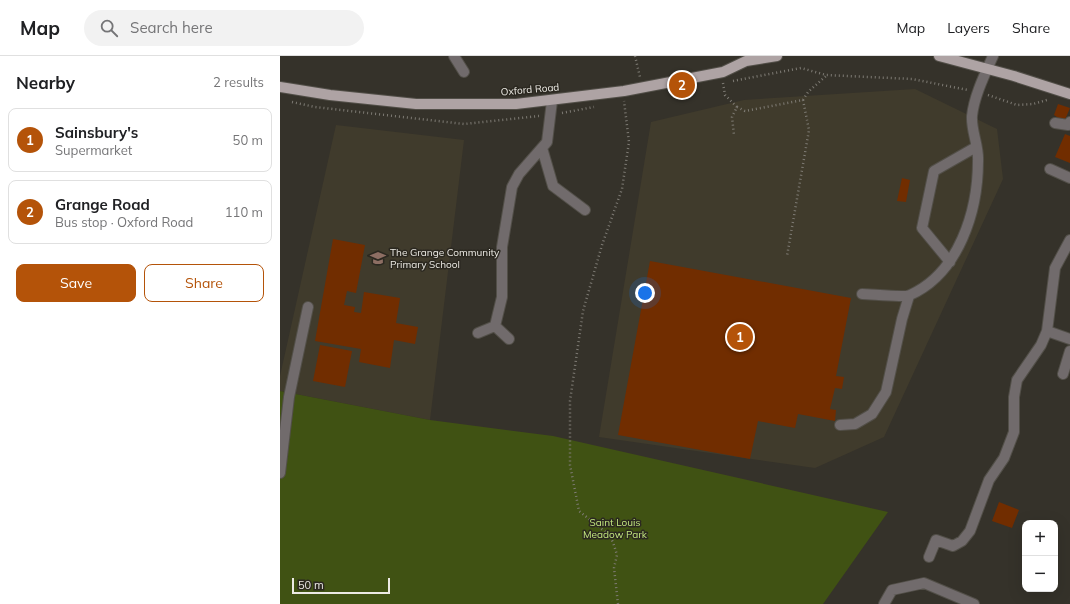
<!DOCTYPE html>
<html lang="en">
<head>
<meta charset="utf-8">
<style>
	body { margin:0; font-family:Mulish,sans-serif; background:#f2f2f2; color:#202124 }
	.controls { position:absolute; right:12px; bottom:12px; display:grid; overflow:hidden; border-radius:8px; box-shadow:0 4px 16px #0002 }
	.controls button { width:36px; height:36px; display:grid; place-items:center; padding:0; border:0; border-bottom:1px solid #e0e0e0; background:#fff; color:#202124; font:20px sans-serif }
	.scale { position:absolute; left:12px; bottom:10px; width:98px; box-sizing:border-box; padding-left:4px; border:2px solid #eceae4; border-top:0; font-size:11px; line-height:14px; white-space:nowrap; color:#eceae4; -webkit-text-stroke:3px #2b2820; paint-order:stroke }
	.you { position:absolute; left:365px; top:237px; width:14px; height:14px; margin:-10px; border:3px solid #fff; border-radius:50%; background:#1a73e8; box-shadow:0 0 0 6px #1a73e833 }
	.badge { display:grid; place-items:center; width:26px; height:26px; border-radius:50%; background:#b45309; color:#fff; font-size:13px; font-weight:700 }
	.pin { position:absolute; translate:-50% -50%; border:2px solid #fff; box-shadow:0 1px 4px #0006 }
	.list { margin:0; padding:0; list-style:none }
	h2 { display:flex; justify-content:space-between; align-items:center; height:52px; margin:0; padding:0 16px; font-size:17px }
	h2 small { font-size:13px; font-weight:400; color:#757577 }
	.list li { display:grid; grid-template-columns:26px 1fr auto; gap:12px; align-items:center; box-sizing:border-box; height:64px; margin:0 8px 8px; padding:0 8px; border:1px solid #e0e0e0; border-radius:8px }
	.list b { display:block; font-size:15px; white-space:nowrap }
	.list p { margin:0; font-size:13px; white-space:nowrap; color:#757577 }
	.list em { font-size:13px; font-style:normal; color:#757577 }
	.actions { display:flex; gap:8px; padding:12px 16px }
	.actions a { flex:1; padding:9px 0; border:1px solid #b45309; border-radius:8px; text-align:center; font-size:14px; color:#b45309 }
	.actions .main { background:#b45309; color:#fff }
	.icon { flex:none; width:22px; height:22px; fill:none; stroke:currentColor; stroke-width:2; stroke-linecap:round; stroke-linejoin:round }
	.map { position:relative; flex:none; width:790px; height:548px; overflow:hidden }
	header { display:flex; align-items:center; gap:24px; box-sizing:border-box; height:56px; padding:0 20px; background:#fff; border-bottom:1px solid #e0e0e0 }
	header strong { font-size:19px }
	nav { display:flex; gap:22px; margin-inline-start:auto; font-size:14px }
	.search { width:280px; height:36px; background:#f2f2f2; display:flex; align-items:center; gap:10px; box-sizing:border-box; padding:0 14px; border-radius:22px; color:#757577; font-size:15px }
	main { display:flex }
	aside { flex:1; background:#fff }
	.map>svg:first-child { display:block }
</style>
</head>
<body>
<header>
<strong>Map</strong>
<div class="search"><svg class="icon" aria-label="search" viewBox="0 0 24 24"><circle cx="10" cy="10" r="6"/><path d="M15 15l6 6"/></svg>Search here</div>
<nav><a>Map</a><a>Layers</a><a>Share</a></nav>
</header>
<main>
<aside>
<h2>Nearby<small>2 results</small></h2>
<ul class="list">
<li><span class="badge">1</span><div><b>Sainsbury's</b><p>Supermarket</p></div><em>50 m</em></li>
<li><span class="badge">2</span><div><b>Grange Road</b><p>Bus stop · Oxford Road</p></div><em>110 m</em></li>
</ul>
<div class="actions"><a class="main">Save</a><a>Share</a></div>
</aside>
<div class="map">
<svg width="790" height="548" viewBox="0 0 790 548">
	<rect width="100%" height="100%" fill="#35322a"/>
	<path fill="#403b2c" d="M 635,33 L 717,73 L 723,123 L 604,381 L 535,412 L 319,381 L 371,66 L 464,44 Z
		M 56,69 L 184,84 L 150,364 L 0,335 L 0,320 Z"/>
	<path fill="#405213" d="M 0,335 L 150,364 L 273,380 L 608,456 L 543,548 L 0,548 Z"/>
	<path fill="#712d00" d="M 778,48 L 790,52 L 784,66 L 774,59 Z
		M 785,78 L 790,80 L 790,107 L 775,101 Z
		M 622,122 L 630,124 L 626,146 L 617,145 Z
		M 53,183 L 85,189 L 76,237 L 67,235 L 64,249 L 75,251 L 74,256 L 81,257 L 84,236 L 120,242 L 116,267 L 138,271 L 135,288 L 114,284 L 110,312 L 79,306 L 81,293 L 35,285 Z
		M 370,205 L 571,242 L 556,320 L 564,321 L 562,333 L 555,332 L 550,353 L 556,354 L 555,365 L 518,358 L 515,372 L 478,365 L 470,403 L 338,379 Z
		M 40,289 L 72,295 L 65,331 L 33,325 Z
		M 719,446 L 739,454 L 732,472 L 712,465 Z"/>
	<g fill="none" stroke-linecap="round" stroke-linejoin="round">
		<defs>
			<path id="minor" d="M 174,0 L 184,16
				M 775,67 L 788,69 L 790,66
				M 262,92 L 273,130 L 305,154
				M 770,113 L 790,122
				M 670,206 L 642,172 L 654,115 L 696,91
				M 582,238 C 591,238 624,242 630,239 C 679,217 698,155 698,105 C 699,90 691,75 692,60 C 694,40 705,18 713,0
				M 767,275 L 790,283
				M 198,277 L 215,270
				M 229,283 L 215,270 L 222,241 L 222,191 L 232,131 L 239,118 L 267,86 L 272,45
				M 783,318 L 790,295
				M 560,369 L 575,368 L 592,358 L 606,336 L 622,263 L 629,240
				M 0,417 L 9,341 L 28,251
				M 649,501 L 656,484 L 673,490 L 682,485 L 690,475 L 709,424 L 724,402 L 734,376 L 734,341 L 737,324 L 761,289 L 767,275 L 775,212 L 790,184
				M 604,548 L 612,534 L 644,527 L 694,548"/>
			<path id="major" d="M 659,0 L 734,20 L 790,38
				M 0,31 L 50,39 L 136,48 L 236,48 L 344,35 L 443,16 L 466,5 L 497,0"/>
		</defs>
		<use href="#minor" stroke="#524f48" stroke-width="12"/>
		<use href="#major" stroke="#524f48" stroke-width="12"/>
		<path stroke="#7e7b74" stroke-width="2.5" stroke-dasharray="1 3" stroke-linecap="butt" d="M 355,0 L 360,21
			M 453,25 L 521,12 L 546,19 L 632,23 L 688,34
			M 443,27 L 445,39 L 457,51 L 452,61 L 454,79
			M 708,39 L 737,49 L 753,48 L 767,44
			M 523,44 L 528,36 L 546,20
			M 12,46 L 35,51 L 184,68 L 259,60
			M 457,51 L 465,55 L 523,44 L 529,74 L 507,200
			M 282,57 L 314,51
			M 338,548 L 334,512 L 337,499 L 333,486 L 328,478 L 299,455 L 290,409 L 290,345 L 303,255 L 322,189 L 342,133 L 349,86 L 344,45"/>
		<use href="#minor" stroke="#716b6c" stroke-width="10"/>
		<use href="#major" stroke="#aea3a4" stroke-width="10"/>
	</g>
	<defs>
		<symbol id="school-bare" viewBox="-9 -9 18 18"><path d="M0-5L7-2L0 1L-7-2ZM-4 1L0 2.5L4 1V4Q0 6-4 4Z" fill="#8d6e63" stroke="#2b2820" stroke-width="2.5" paint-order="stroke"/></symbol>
	</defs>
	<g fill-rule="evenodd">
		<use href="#school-bare" x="87" y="191" width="22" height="22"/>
	</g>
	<g text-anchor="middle" stroke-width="3" stroke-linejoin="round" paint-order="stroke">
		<g font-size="10" fill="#eceae4" stroke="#2b2820">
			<text transform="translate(250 33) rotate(-5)" y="4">Oxford Road</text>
		</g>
		<g font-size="10" fill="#eceae4" stroke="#2b2820" text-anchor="start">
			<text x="110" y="200">The Grange Community<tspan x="110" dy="12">Primary School</tspan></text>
		</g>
		<g font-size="10" fill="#c4e97f" stroke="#2b2820">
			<text x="335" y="470">Saint Louis<tspan x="335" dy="12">Meadow Park</tspan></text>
		</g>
	</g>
</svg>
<div class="controls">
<button>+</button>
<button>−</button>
</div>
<div class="scale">50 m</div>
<div class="you"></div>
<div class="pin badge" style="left:460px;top:281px">1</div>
<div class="pin badge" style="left:402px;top:29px">2</div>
</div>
</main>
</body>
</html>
